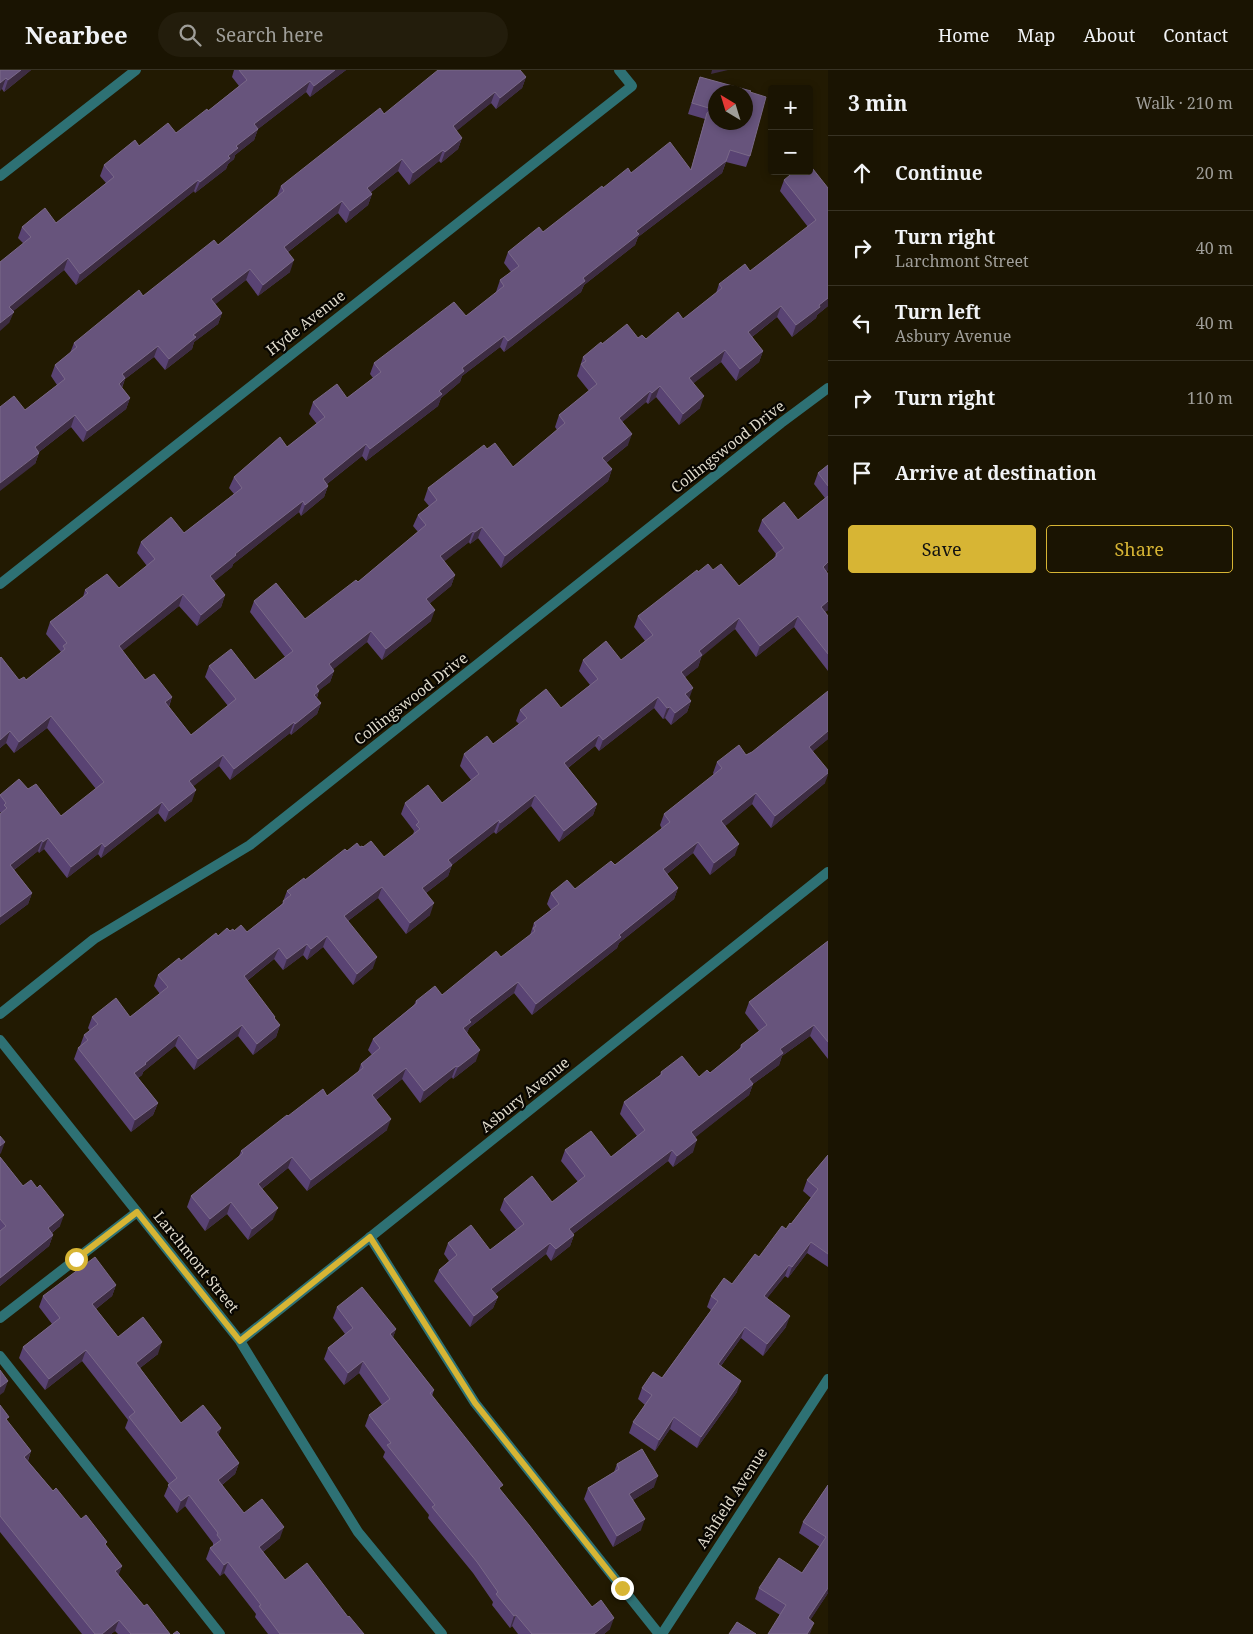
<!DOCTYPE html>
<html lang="en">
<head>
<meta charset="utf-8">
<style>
	body { margin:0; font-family:"Noto Serif",serif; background:#231d0c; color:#f1f3f6 }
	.controls { position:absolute; right:15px; top:15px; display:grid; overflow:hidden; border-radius:5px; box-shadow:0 2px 8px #0003 }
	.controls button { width:45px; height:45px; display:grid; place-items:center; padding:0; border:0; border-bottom:1px solid #383324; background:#1a1402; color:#f1f3f6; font:25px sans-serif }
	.compass { position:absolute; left:708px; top:15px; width:45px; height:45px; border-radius:50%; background:#1a1402; box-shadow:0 2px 8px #0003; rotate:322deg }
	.stop { position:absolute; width:15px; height:15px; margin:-11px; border:4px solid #d7b534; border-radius:50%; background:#fff }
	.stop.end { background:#d7b534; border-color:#fff; box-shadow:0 1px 5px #0008 }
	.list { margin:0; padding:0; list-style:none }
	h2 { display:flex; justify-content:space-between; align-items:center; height:65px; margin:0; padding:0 20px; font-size:21px }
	h2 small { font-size:16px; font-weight:400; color:#9f9e99 }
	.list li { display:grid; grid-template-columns:32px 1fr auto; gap:15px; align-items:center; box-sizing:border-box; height:75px; padding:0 20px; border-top:1px solid #383324 }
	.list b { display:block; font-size:19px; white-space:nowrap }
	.list p { margin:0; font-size:16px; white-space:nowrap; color:#9f9e99 }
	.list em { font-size:16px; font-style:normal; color:#9f9e99 }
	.actions { display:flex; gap:10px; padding:15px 20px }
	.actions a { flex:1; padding:11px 0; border:1px solid #d7b534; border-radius:5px; text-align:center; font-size:18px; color:#d7b534 }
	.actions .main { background:#d7b534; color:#111 }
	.icon { flex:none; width:28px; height:28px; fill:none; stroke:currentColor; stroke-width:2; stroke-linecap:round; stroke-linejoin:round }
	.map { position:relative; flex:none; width:828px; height:1564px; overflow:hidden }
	header { display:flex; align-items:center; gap:30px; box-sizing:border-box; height:70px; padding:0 25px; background:#1a1402; border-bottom:1px solid #383324 }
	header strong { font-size:24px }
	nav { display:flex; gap:28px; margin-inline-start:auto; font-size:18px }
	.search { width:350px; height:45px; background:#231d0c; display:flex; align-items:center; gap:12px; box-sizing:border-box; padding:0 18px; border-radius:28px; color:#9f9e99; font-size:19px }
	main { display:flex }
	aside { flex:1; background:#1a1402 }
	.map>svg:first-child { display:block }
</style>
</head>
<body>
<header>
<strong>Nearbee</strong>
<div class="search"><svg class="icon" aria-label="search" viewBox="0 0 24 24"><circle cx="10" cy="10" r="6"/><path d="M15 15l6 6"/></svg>Search here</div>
<nav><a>Home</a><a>Map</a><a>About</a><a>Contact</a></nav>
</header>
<main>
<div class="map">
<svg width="828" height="1564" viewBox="0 0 828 1564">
	<rect width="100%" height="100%" fill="#221a02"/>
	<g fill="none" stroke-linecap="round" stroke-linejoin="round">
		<path stroke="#2e7174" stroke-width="10" d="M 370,1167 L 475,1333 L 659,1564
			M 0,1248 L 137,1142
			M 0,1286 L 220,1564"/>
		<path stroke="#2e7174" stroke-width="10" d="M 0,106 L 136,0
			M 0,514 L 632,16 L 619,0
			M 0,944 L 94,869 L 250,775 L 781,353 L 828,318
			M 0,970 L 240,1271 L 358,1462 L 442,1564
			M 240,1271 L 828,802
			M 662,1564 L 828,1309"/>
	</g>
	<path fill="#594373" d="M 0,0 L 31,0 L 4,22 L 2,19 Z
		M 234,0 L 346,0 L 310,27 L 306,22 L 258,59 L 254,70 L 235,85 L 234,89 L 228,94 L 226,99 L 195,123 L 194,121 L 76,215 L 64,200 L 13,241 L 9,253 L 23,173 L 18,168 L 22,157 L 56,153 L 106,113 L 100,106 L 104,95 L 139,76 L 176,63 L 208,41 L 239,16 L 232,7 Z
		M 526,7 L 522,18 L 496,39 L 491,33 L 456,61 L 462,68 L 458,79 L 441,93 L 439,91 L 409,115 L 398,101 L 370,123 L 372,124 L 368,135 L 346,153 L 338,143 L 288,182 L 290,202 L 258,226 L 246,210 L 215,234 L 222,243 L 218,254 L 194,272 L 192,279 L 165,300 L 154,287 L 125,309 L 122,318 L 130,328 L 126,339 L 83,372 L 71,357 L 39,382 L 39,383 L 35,394 L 25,340 L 57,315 L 51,306 L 55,295 L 70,283 L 74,273 L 218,175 L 277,126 L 281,116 L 384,44 Z
		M 700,7 L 750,22 L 750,86 L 746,97 L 726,92 L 722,103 L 638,167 L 635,175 L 584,215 L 581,222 L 504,282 L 500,277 L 462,306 L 460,312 L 441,328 L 438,336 L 366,391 L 362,386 L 327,414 L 328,416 L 324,427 L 301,446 L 299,442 L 233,494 L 232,497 L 214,511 L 225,525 L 221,537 L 197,556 L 179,536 L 122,581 L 145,610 L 172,627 L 169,637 L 191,665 L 228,636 L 205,607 L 209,596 L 255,610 L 285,587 L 250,542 L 254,531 L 305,549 L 358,512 L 418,462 L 413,456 L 418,445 L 429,436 L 424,430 L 428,418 L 487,379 L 513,397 L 557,360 L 555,357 L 559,345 L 589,321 L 577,306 L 583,287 L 602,274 L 638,268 L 646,269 L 683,249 L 716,223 L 719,214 L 750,201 L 808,157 L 780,121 L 784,110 L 828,118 L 828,236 L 817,245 L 816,248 L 792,267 L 777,247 L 752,267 L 763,281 L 759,292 L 736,311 L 721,292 L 693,313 L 700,338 L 679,355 L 656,327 L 648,334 L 646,332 L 622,352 L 628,375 L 606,393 L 612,399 L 608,411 L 501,498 L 478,468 L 470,474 L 469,472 L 444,491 L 455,505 L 451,516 L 430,533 L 431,551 L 382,590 L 367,572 L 333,599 L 334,601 L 330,612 L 319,620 L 317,628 L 321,633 L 317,644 L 291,665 L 290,663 L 230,710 L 219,696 L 193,716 L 192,731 L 165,752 L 158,743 L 101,788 L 98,784 L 67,808 L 44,779 L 39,783 L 38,781 L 14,800 L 32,823 L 28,834 L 0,855 L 1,743 L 0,742 L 0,725 L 28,719 L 61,746 L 96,719 L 47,658 L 14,683 L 6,673 L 0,678 L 0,588 L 19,610 L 26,610 L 61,582 L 46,564 L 50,552 L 83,527 L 85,520 L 119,518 L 147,496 L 137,483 L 141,472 L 184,463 L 234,424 L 229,418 L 234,407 L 287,377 L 317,354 L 309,344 L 313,332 L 347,328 L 373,308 L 370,304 L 374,293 L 466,246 L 496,223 L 496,222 L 500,210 L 511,202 L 504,193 L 508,182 L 543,162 L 603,118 L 631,103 L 691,99 L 705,49 L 688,44 L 696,18 Z
		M 828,395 L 828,500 L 826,502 L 828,504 L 828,540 L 825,542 L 828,546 L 828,601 L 794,557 L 756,587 L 735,559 L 702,585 L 698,597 L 685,607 L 689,628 L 691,631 L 687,642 L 671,655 L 665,648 L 663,649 L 654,638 L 599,681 L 595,676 L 568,698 L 597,734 L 593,745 L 559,772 L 531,736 L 496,764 L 494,762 L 452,795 L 448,806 L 426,823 L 430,845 L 406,864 L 378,828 L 348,851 L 373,898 L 353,915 L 323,877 L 307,890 L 303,885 L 283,900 L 274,889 L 247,911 L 275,947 L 275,948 L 280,955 L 276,967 L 253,985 L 238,966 L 194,1000 L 175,976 L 143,1002 L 142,1005 L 138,1008 L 158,1033 L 153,1045 L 131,1062 L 74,989 L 78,978 L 80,976 L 84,965 L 90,961 L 88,958 L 92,947 L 130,947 L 160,924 L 154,916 L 158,905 L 181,891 L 218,866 L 230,861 L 247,862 L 282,834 L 287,821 L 305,810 L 347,781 L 363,777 L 384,787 L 413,765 L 414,761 L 401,744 L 405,733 L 442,733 L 471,710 L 460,696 L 464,684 L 493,674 L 519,654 L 516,651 L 520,640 L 561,638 L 590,615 L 579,601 L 583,590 L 621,590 L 645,571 L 634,557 L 638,546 L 698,502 L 713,500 L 739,516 L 774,488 L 776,484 L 758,461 L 762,450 L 798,450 L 825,428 L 814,414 L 818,403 Z
		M 828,669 L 813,681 L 825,713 L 771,758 L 752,734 L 725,756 L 735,785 L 710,805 L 693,783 L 667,804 L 678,818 L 674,829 L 619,873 L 617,878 L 532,945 L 514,923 L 469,958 L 467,963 L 476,991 L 453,1009 L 452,1007 L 420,1033 L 402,1009 L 376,1030 L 387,1060 L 307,1121 L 288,1098 L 262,1119 L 273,1149 L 248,1170 L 227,1144 L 205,1161 L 187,1137 L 191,1126 L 239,1086 L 241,1081 L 288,1046 L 327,1026 L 358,1002 L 361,994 L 372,985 L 368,980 L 373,969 L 414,935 L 416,931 L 442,925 L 501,887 L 530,865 L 534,853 L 551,840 L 547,834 L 551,823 L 575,819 L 615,795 L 662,759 L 660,755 L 664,744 L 714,705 L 713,703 L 717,692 L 746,685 L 752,682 Z
		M 828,871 L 828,989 L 810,966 L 782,986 L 779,995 L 753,1014 L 749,1025 L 695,1067 L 693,1082 L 673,1097 L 668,1091 L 573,1164 L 574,1165 L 570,1176 L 551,1191 L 546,1184 L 495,1224 L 498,1227 L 493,1238 L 470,1257 L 434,1211 L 439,1200 L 449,1191 L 444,1184 L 448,1173 L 490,1180 L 516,1160 L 500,1140 L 504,1129 L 552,1132 L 578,1112 L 561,1091 L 565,1080 L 611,1087 L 637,1066 L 620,1044 L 624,1032 L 660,1005 L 661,1002 L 699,1007 L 710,1003 L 739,980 L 741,975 L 759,961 L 745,943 L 749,932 Z
		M 828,1085 L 828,1197 L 807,1183 L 788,1208 L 785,1206 L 767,1228 L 786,1257 L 763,1286 L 741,1268 L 721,1296 L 737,1322 L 697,1378 L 670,1359 L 655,1381 L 629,1363 L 633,1352 L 645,1335 L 638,1329 L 642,1318 L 662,1308 L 711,1240 L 707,1237 L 711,1226 L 732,1214 L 791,1154 L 811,1128 L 803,1121 L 807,1110 Z
		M 0,1087 L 23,1116 L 60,1156 L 52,1163 L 53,1165 L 49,1176 L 0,1216 Z
		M 116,1215 L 112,1226 L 96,1239 L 118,1267 L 158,1284 L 140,1298 L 181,1353 L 221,1358 L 218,1366 L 239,1393 L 235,1404 L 222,1415 L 244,1443 L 280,1468 L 263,1482 L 285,1510 L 348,1547 L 364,1564 L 268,1564 L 255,1547 L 256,1544 L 224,1503 L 220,1506 L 206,1489 L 210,1478 L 213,1476 L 213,1473 L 185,1436 L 177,1443 L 164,1426 L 169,1414 L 125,1358 L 128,1350 L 82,1291 L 45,1320 L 19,1288 L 23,1277 L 52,1254 L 39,1237 L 43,1226 Z
		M 337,1237 L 396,1259 L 393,1267 L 434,1320 L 432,1326 L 501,1421 L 592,1537 L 610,1559 L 604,1564 L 518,1564 L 512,1556 L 510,1558 L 492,1535 L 493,1532 L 473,1503 L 428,1448 L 429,1445 L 383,1387 L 385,1382 L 365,1356 L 369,1345 L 382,1335 L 359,1303 L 344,1315 L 324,1289 L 328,1278 L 345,1264 L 333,1248 Z
		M 0,1335 L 7,1351 L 31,1381 L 28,1391 L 53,1421 L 106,1476 L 122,1496 L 118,1505 L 144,1536 L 170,1564 L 118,1564 L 115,1561 L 111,1564 L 82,1564 L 0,1462 Z
		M 617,1394 L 654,1417 L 633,1430 L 641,1460 L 613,1477 L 584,1429 L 588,1418 L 614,1402 Z
		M 828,1415 L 828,1523 L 810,1550 L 810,1564 L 755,1529 L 759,1518 L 802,1503 L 820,1477 L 799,1463 L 803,1452 Z"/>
	<path fill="#3d2c42" d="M 21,0 L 31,0 L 4,22 L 8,10 Z
		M 335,0 L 346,0 L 310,27 L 314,16 Z
		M 712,0 L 728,0 L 711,4 Z
		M 526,7 L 522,18 L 496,39 L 500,28 Z
		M 6,8 L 2,19 L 0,21 L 0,13 Z
		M 310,11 L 306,22 L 258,59 L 254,70 L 235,85 L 234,89 L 228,94 L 226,99 L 195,123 L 200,112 L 228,86 L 254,54 Z
		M 495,22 L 491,33 L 448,68 L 453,56 Z
		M 462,68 L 458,79 L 441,93 L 445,82 Z
		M 443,80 L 439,91 L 409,115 L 413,103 Z
		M 402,89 L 398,101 L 362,129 L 367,118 Z
		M 726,91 L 722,103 L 638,167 L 635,175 L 584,215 L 581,222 L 504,282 L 508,271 L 583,208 L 636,161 Z
		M 198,110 L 194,121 L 76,215 L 80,204 Z
		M 372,124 L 368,135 L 346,153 L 350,141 Z
		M 342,131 L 338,143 L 280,188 L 284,177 Z
		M 68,188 L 64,200 L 5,248 L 9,237 Z
		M 294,190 L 290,202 L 258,226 L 263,215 Z
		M 250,199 L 246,210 L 207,241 L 211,229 Z
		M 828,228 L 828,236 L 817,245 L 816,248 L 792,267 L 796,255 Z
		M 781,236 L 777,247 L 744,273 L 748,262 Z
		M 14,242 L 9,253 L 0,261 L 0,253 Z
		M 222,243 L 218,254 L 194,272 L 192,279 L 165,300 L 169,289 L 193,265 Z
		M 504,266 L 500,277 L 462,306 L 460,312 L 441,328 L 438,336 L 366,391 L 370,379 L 439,321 L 462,298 Z
		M 158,276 L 154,287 L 125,309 L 121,319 L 114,325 L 122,304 Z
		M 725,280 L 721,292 L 685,320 L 689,308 Z
		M 763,281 L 759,292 L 736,311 L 740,299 Z
		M 660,316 L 656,327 L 648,334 L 652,323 Z
		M 650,321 L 646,332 L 614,359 L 619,348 Z
		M 704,326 L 700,338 L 679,355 L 683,344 Z
		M 130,328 L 126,339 L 83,372 L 87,361 Z
		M 75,345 L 71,357 L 31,388 L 35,377 Z
		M 632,364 L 628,375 L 598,399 L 602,388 Z
		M 366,374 L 362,386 L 319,420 L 323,409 Z
		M 39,383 L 35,394 L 0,421 L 0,413 Z
		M 612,399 L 608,411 L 501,498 L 505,486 Z
		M 328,416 L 324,427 L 301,446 L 305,435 Z
		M 303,431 L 299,442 L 233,494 L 232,497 L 206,518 L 210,506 L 235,484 Z
		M 482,457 L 478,468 L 470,474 L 475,462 Z
		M 473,461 L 469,472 L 436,498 L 440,486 Z
		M 828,492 L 828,500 L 819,508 L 823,497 Z
		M 455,505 L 451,516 L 422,540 L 426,529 Z
		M 183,524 L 179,536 L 115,587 L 119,576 Z
		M 225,525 L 221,537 L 197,556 L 201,545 Z
		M 828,531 L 828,540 L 817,548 L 821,537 Z
		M 435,540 L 431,551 L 382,590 L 386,579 Z
		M 798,546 L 794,557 L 756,587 L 760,576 Z
		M 739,548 L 735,559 L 700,588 L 702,585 L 698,597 L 677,614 L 681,602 L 699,581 Z
		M 371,561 L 367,572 L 325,606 L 329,594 Z
		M 334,601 L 330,612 L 316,623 L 319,621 L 315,632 L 310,636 L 316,616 Z
		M 693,618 L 689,629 L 685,624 Z
		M 172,627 L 168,638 L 165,632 Z
		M 658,627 L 654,638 L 599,681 L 603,670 Z
		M 691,631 L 687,642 L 671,655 L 675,643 Z
		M 321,633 L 317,644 L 291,665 L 295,654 Z
		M 670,637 L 665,648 L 663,649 L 667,638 Z
		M 51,646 L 47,658 L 14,683 L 19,672 Z
		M 294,652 L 290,663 L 230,710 L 234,699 Z
		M 10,661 L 6,673 L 0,678 L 0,670 Z
		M 828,661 L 828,669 L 805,688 L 809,677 Z
		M 599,665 L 595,676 L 560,704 L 564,693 Z
		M 223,685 L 219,696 L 185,723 L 189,711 Z
		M 828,703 L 828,705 L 825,713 L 771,758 L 775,746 Z
		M 196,720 L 192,731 L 165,752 L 169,741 Z
		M 756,723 L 752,734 L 717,763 L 721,751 Z
		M 535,725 L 531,736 L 496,764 L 500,753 Z
		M 162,732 L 158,743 L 101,788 L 105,777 Z
		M 597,734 L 593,745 L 559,772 L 564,761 Z
		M 499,750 L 494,762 L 452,795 L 448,806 L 418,829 L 422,818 L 448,790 Z
		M 48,768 L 44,779 L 39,783 L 43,772 Z
		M 42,770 L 38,781 L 6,806 L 10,795 Z
		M 698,772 L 693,783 L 659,810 L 663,799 Z
		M 102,773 L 98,784 L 67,808 L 71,797 Z
		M 739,774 L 735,785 L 710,805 L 714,793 Z
		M 382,817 L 378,828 L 340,857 L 344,846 Z
		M 678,818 L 674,829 L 619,873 L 617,878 L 532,945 L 536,934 L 619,865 Z
		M 32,823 L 28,834 L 0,855 L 0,847 Z
		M 434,833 L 430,845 L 406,864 L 410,853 Z
		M 327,866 L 323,877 L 307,890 L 311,879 Z
		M 307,874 L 303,885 L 283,900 L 287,889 Z
		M 279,878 L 274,889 L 239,917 L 244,906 Z
		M 377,887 L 373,898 L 353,915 L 357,904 Z
		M 518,912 L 514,923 L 469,958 L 467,963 L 463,958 L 469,950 Z
		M 242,955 L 238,966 L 194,1000 L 198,989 Z
		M 280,955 L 276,967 L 253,985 L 257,974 Z
		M 814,955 L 810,966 L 782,986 L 779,995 L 753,1014 L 749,1025 L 687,1074 L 691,1062 L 780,979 Z
		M 179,965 L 175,976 L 143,1002 L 142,1005 L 130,1014 L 134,1003 Z
		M 480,980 L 476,991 L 453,1009 L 458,997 Z
		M 456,996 L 452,1007 L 420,1033 L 424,1021 Z
		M 406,998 L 402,1009 L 368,1036 L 372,1025 Z
		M 158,1033 L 153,1045 L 131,1062 L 135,1050 Z
		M 391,1049 L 387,1060 L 307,1121 L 311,1110 Z
		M 697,1070 L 693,1082 L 673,1097 L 677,1086 Z
		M 5,1072 L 1,1083 L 0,1084 L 0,1076 Z
		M 672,1080 L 668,1091 L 565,1170 L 569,1159 Z
		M 292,1087 L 288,1098 L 254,1125 L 258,1114 Z
		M 231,1132 L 227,1144 L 205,1161 L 210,1149 Z
		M 278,1138 L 273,1149 L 248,1170 L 252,1159 Z
		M 64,1145 L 60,1156 L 44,1169 L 48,1158 Z
		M 53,1165 L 49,1176 L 0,1216 L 0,1208 Z
		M 574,1165 L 570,1176 L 551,1191 L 556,1179 Z
		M 811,1172 L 807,1183 L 788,1208 L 792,1197 Z
		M 550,1173 L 546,1184 L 487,1230 L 491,1219 Z
		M 789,1195 L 785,1206 L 760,1237 L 764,1226 Z
		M 116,1215 L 112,1226 L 88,1245 L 92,1234 Z
		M 498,1227 L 493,1238 L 470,1257 L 474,1246 Z
		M 790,1246 L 786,1257 L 763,1286 L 767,1274 Z
		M 745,1257 L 741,1268 L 714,1305 L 718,1294 Z
		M 396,1259 L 392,1270 L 390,1264 Z
		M 162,1272 L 158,1284 L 132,1304 L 136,1293 Z
		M 86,1280 L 82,1291 L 45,1320 L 49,1309 Z
		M 363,1291 L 359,1303 L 344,1315 L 348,1303 Z
		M 8,1311 L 4,1322 L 0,1325 L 0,1317 Z
		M 741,1311 L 737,1322 L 697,1378 L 701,1367 Z
		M 674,1347 L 670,1359 L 655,1381 L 659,1370 Z
		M 221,1358 L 217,1369 L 216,1362 Z
		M 31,1381 L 27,1392 L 24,1387 Z
		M 239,1393 L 235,1404 L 214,1421 L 218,1410 Z
		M 658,1406 L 654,1417 L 625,1435 L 629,1424 Z
		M 189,1425 L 185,1436 L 177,1443 L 181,1431 Z
		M 645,1449 L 641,1460 L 613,1477 L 617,1466 Z
		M 284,1457 L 280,1468 L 255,1488 L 259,1477 Z
		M 228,1492 L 224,1503 L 220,1506 L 224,1495 Z
		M 122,1496 L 118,1507 L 115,1501 Z
		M 828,1518 L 828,1523 L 804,1560 L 808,1548 Z
		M 516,1545 L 512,1556 L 510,1558 L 514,1546 Z
		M 614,1548 L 610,1559 L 604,1564 L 594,1564 Z
		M 119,1550 L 115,1561 L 111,1564 L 102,1564 Z
		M 814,1553 L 810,1564 L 807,1564 Z"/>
	<path fill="#67547c" stroke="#7a6988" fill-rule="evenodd" d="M 0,0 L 21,0 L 8,10 L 6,8 L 0,13 Z
		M 239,0 L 335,0 L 314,16 L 310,11 L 254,54 L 258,59 L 236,76 L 238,78 L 228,86 L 230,88 L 200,112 L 198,110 L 80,204 L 68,188 L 9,237 L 14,242 L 0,253 L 0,192 L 31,167 L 22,157 L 45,138 L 56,153 L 114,107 L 104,95 L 135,70 L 139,76 L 168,53 L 176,63 L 207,39 L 208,41 L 247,10 Z
		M 438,0 L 520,0 L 526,7 L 500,28 L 495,22 L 453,56 L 462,68 L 445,82 L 443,80 L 413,103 L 402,89 L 367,118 L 372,124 L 350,141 L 342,131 L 284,177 L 294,190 L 263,215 L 250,199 L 211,229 L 222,243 L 193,265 L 196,267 L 169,289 L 158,276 L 122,304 L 125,308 L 119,314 L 130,328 L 87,361 L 75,345 L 35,377 L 39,383 L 0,413 L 0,337 L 14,326 L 25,340 L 65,309 L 55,295 L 77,277 L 74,273 L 139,220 L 143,226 L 214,170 L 218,175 L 284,121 L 281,116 L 380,38 L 384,44 Z
		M 700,7 L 751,21 L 750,22 L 766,27 L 750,86 L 730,80 L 726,91 L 636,161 L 639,164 L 583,208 L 585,211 L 508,271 L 504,266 L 462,298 L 464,301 L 439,321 L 442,324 L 370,379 L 366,374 L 323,409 L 328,416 L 305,435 L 303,431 L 235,484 L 236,485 L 210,506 L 225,525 L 201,545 L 183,524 L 119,576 L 145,610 L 154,604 L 172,627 L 165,632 L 191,665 L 236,629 L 209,596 L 231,579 L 255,610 L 293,581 L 254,531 L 276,513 L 305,549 L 356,510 L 358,512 L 426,455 L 418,445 L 437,430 L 428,418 L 484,375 L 487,379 L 495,373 L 513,397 L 565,353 L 559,345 L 597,314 L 581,294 L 586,291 L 583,287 L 601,272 L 602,274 L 627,254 L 638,268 L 642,265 L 646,269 L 678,242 L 683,249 L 722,218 L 719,214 L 745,194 L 750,201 L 816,150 L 784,110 L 795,101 L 809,101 L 809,94 L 828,118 L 828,228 L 819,235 L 820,237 L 796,255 L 781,236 L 748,262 L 763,281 L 740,299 L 725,280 L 689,308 L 704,326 L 683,344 L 660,316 L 652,323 L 650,321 L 619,348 L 632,364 L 602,388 L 612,399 L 505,486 L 482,457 L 475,462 L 473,461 L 440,486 L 455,505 L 426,529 L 435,540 L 386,579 L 371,561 L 329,594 L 334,601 L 316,616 L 319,621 L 314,625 L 321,633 L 295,654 L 294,652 L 234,699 L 223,685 L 189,711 L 196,720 L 169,741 L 162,732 L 105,777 L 102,773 L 71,797 L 48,768 L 43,772 L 42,770 L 10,795 L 32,823 L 0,847 L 0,744 L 7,738 L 4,735 L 6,733 L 0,725 L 19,709 L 28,719 L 36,714 L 61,746 L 104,712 L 51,646 L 19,672 L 10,661 L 0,670 L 0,588 L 1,587 L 19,610 L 24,607 L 26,610 L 65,579 L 63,576 L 67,573 L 50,552 L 88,523 L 85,520 L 107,504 L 119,518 L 155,489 L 141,472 L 171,447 L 184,463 L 242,418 L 234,407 L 280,367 L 287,377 L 325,347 L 313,332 L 337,314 L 347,328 L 381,302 L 374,293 L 454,232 L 466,246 L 504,216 L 500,210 L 519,196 L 508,182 L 539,157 L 543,162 L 602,116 L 603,118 L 628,98 L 631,103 L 670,72 L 691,100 L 707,43 L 712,39 L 692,33 ZM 716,22 L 746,22 L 746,52 L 716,52 Z
		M 828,395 L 828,416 L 818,403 Z
		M 828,426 L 828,492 L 823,497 L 828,504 L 828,531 L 821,537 L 828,546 L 828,584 L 798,546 L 760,576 L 739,548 L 699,581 L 702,585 L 681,602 L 693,618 L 685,624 L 691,631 L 675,643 L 670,637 L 667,638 L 658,627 L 603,670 L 599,665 L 564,693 L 597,734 L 564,761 L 535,725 L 500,753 L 499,750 L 448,790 L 452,795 L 422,818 L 434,833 L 410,853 L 382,817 L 344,846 L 377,887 L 357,904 L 327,866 L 311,879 L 307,874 L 287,889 L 279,878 L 244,906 L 275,947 L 274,948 L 280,955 L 257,974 L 242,955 L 198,989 L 179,965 L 145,993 L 146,994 L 134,1003 L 158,1033 L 135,1050 L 78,978 L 88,970 L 84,965 L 98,954 L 92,947 L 116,928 L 130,947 L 168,917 L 158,905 L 179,888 L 181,891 L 216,863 L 218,866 L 227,858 L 230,861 L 233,859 L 234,861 L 241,855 L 247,862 L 284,833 L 283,831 L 291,825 L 287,821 L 304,808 L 305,810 L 345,779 L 347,781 L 357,773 L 360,777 L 362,776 L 363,777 L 371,771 L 384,787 L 420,759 L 416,755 L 419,752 L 405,733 L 428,715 L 442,733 L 479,704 L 464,684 L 487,666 L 493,674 L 527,648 L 520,640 L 546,619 L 561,638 L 598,609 L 583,590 L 606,571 L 621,590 L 653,565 L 638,546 L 697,500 L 698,502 L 708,494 L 713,500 L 721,494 L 739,516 L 777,486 L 776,484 L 784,478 L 762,450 L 784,432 L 798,450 Z
		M 828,621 L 828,661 L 809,677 L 828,700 L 828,703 L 775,746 L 756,723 L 721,751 L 739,774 L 714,793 L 698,772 L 663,799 L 678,818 L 619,865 L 621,867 L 536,934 L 518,912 L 469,950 L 471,952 L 463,958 L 480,980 L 458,997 L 456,996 L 424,1021 L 406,998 L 372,1025 L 391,1049 L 311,1110 L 292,1087 L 258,1114 L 278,1138 L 252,1159 L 231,1132 L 210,1149 L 191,1126 L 243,1083 L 241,1081 L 287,1045 L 288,1046 L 323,1019 L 327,1026 L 363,998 L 363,997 L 361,994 L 380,978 L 373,969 L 417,933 L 416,931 L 435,916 L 442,925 L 496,881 L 501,887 L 535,861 L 533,858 L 536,856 L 534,853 L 559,834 L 551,823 L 567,810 L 575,819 L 611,791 L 615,795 L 670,752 L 664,744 L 722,698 L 717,692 L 739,675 L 746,685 L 752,682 Z
		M 828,871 L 828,972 L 814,955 L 780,979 L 783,983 L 749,1009 L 753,1014 L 691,1062 L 697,1070 L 677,1086 L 672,1080 L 569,1159 L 574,1165 L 556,1179 L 550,1173 L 491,1219 L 498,1227 L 474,1246 L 439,1200 L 457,1185 L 448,1173 L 471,1155 L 490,1180 L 524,1154 L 504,1129 L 532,1106 L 552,1132 L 585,1106 L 565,1080 L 591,1061 L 611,1087 L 645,1060 L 624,1032 L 662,1004 L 661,1002 L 682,986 L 699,1007 L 707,1000 L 710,1003 L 742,977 L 741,975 L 767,955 L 749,932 Z
		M 0,1066 L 5,1072 L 0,1076 Z
		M 828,1085 L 828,1184 L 811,1172 L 792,1197 L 789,1195 L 764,1226 L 790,1246 L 767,1274 L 745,1257 L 718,1294 L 741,1311 L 701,1367 L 674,1347 L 659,1370 L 633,1352 L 652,1325 L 642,1318 L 653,1302 L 662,1308 L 718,1231 L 711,1226 L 724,1208 L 732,1214 L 755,1184 L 759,1187 L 782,1156 L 786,1159 L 790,1153 L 791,1154 L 818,1119 L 807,1110 Z
		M 0,1087 L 23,1116 L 31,1110 L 37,1118 L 40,1115 L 64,1145 L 48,1158 L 53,1165 L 0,1208 L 0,1161 L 6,1156 L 0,1149 Z
		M 95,1187 L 116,1215 L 92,1234 L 118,1267 L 143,1247 L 162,1272 L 136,1293 L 181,1353 L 203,1335 L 221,1358 L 216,1362 L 239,1393 L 218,1410 L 244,1443 L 262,1429 L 284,1457 L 259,1477 L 285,1510 L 307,1493 L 348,1547 L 349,1546 L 364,1564 L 280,1564 L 259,1536 L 261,1535 L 228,1492 L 224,1495 L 210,1478 L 221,1470 L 217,1465 L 218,1463 L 189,1425 L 181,1431 L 168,1415 L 177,1408 L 129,1347 L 135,1342 L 86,1280 L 49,1309 L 23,1277 L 60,1248 L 43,1226 Z
		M 362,1217 L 396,1259 L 390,1264 L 434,1320 L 430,1323 L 503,1415 L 499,1418 L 529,1455 L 592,1537 L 601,1530 L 614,1548 L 594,1564 L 532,1564 L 516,1545 L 514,1546 L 496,1524 L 498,1522 L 477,1492 L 432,1437 L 435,1435 L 387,1375 L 391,1373 L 369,1345 L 390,1329 L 363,1291 L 348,1303 L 328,1278 L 353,1258 L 337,1237 Z
		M 0,1300 L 8,1311 L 0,1317 Z
		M 0,1335 L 9,1347 L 6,1349 L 31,1381 L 24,1387 L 53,1421 L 56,1418 L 81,1449 L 86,1445 L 107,1472 L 105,1474 L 122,1496 L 115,1501 L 144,1536 L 147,1534 L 170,1564 L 131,1564 L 119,1550 L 102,1564 L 95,1564 L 0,1446 Z
		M 642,1379 L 658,1406 L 629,1424 L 645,1449 L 617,1466 L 588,1418 L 619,1399 L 617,1394 Z
		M 828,1415 L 828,1518 L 808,1548 L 814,1553 L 807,1564 L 768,1564 L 786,1535 L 759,1518 L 779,1488 L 802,1503 L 826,1467 L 803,1452 Z
		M 737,1552 L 756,1564 L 729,1564 Z
		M 177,1561 L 180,1564 L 173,1564 Z"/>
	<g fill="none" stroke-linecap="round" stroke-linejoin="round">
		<path stroke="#d7b534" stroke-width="6" d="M 76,1189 L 137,1142 L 240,1271 L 370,1167 L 475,1333 L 622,1518"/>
	</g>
	<g text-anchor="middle" stroke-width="4.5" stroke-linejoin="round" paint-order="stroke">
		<g font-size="15" fill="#dfdacb" stroke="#080601">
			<text transform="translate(306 253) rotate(-38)" y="5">Hyde Avenue</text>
			<text transform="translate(728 377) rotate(-38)" y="5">Collingswood Drive</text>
			<text transform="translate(411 629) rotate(-38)" y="5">Collingswood Drive</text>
			<text transform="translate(525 1025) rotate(-39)" y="5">Asbury Avenue</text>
			<text transform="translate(196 1192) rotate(51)" y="5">Larchmont Street</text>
			<text transform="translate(732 1428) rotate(-57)" y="5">Ashfield Avenue</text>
		</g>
	</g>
</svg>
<div class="controls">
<button>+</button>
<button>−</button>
</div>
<svg class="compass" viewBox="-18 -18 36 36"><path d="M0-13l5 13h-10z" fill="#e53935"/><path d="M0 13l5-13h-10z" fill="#9f9e99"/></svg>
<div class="stop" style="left:76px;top:1189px"></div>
<div class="stop end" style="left:622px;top:1518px"></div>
</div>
<aside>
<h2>3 min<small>Walk · 210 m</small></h2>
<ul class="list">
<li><svg class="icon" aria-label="ahead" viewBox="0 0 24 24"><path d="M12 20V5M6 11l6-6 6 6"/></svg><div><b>Continue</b></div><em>20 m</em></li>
<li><svg class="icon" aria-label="right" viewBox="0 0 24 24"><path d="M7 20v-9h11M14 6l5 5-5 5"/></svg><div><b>Turn right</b><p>Larchmont Street</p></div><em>40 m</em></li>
<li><svg class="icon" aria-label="left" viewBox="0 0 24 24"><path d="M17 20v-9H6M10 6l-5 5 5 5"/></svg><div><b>Turn left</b><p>Asbury Avenue</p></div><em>40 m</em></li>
<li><svg class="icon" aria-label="right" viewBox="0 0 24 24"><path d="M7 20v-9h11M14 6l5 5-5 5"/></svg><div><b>Turn right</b></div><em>110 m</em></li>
<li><svg class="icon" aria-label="arrive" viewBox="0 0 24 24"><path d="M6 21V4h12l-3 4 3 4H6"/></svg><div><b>Arrive at destination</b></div></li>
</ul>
<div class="actions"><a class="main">Save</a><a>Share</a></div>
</aside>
</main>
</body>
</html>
